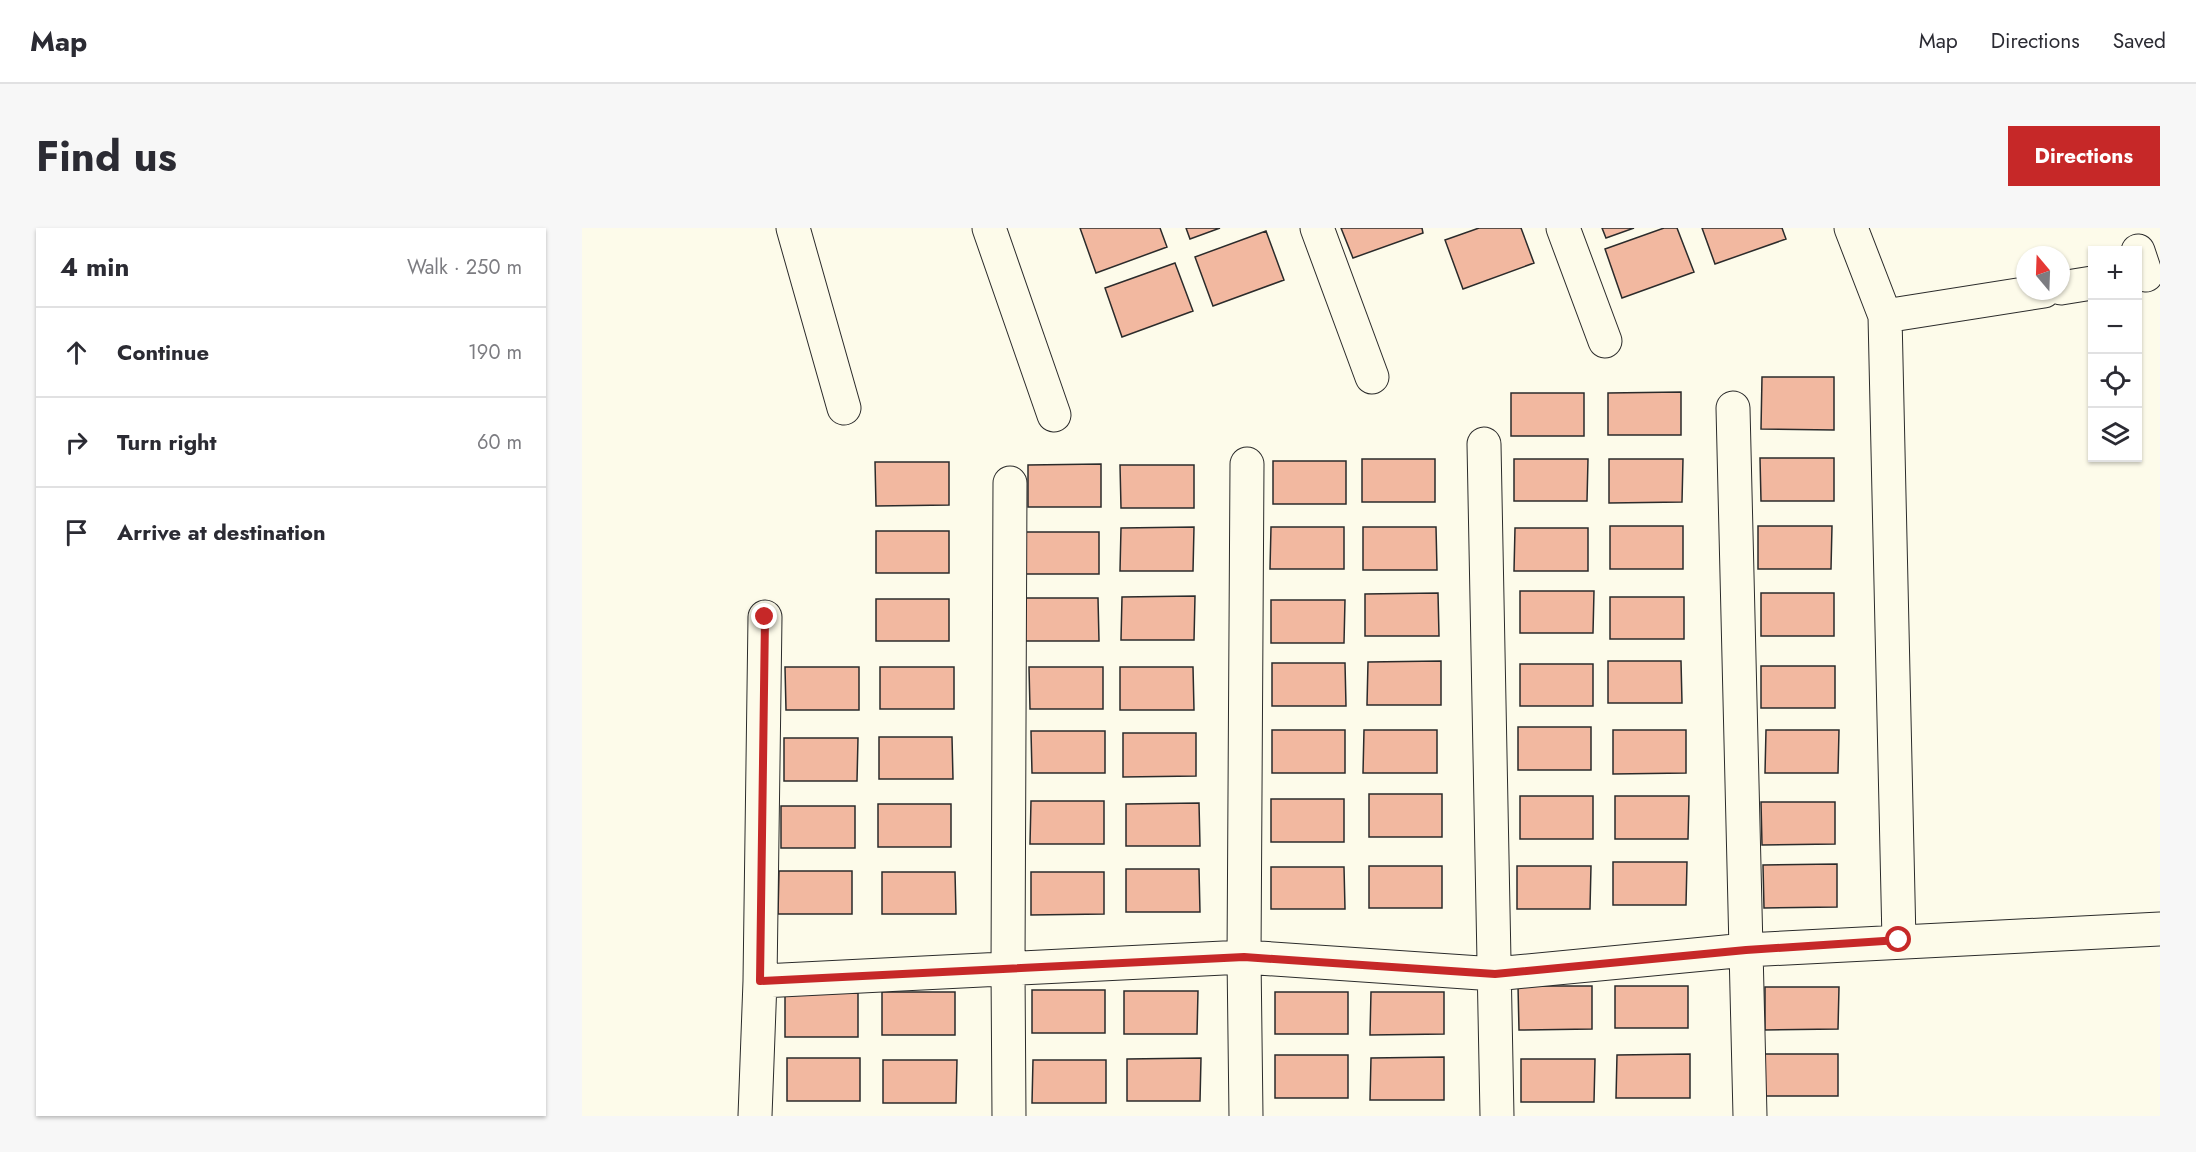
<!DOCTYPE html>
<html lang="en">
<head>
<meta charset="utf-8">
<style>
	body { margin:0; font-family:Jost,sans-serif; background:#f7f7f7; color:#2b2b33 }
	.controls { position:absolute; right:18px; top:18px; display:grid; overflow:hidden; border-radius:0px; box-shadow:0 2px 4px #0004 }
	.controls button { width:54px; height:54px; display:grid; place-items:center; padding:0; border:0; border-bottom:2px solid #e1e1e2; background:#fff; color:#2b2b33; font:30px sans-serif }
	.compass { position:absolute; left:1434px; top:18px; width:54px; height:54px; border-radius:50%; background:#fff; box-shadow:0 2px 4px #0004; rotate:341deg }
	.stop { position:absolute; width:18px; height:18px; margin:-14px; border:4px solid #c62828; border-radius:50%; background:#fff }
	.stop.end { background:#c62828; border-color:#fff; box-shadow:0 2px 6px #0008 }
	.list { margin:0; padding:0; list-style:none }
	h2 { display:flex; justify-content:space-between; align-items:center; height:78px; margin:0; padding:0 24px; font-size:26px }
	h2 small { font-size:20px; font-weight:400; color:#7c7c81 }
	.list li { display:grid; grid-template-columns:39px 1fr auto; gap:18px; align-items:center; box-sizing:border-box; height:90px; padding:0 24px; border-top:2px solid #e1e1e2 }
	.list b { display:block; font-size:22px; white-space:nowrap }
	.list em { font-size:20px; font-style:normal; color:#7c7c81 }
	.icon { flex:none; width:33px; height:33px; fill:none; stroke:currentColor; stroke-width:2; stroke-linecap:round; stroke-linejoin:round }
	.map { position:relative; flex:none; width:1578px; height:888px; overflow:hidden; border-radius:0px }
	header { display:flex; align-items:center; gap:36px; box-sizing:border-box; height:84px; padding:0 30px; background:#fff; border-bottom:2px solid #e1e1e2 }
	header strong { font-size:28px }
	nav { display:flex; gap:33px; margin-inline-start:auto; font-size:21px }
	.intro { display:flex; align-items:center; justify-content:space-between; box-sizing:border-box; height:144px; padding:0 36px }
	h1 { margin:0; font-size:42px }
	.button { padding:15px 27px; border-radius:0px; background:#c62828; color:#fff; font-size:21px; font-weight:700 }
	main { display:flex; gap:36px; padding:0 36px }
	aside { flex:1; background:#fff; border-radius:0px; box-shadow:0 2px 4px #0004 }
	.map>svg:first-child { display:block }
</style>
</head>
<body>
<header>
<strong>Map</strong>
<nav><a>Map</a><a>Directions</a><a>Saved</a></nav>
</header>
<div class="intro"><h1>Find us</h1><a class="button">Directions</a></div>
<main>
<aside>
<h2>4 min<small>Walk · 250 m</small></h2>
<ul class="list">
<li><svg class="icon" aria-label="ahead" viewBox="0 0 24 24"><path d="M12 20V5M6 11l6-6 6 6"/></svg><div><b>Continue</b></div><em>190 m</em></li>
<li><svg class="icon" aria-label="right" viewBox="0 0 24 24"><path d="M7 20v-9h11M14 6l5 5-5 5"/></svg><div><b>Turn right</b></div><em>60 m</em></li>
<li><svg class="icon" aria-label="arrive" viewBox="0 0 24 24"><path d="M6 21V4h12l-3 4 3 4H6"/></svg><div><b>Arrive at destination</b></div></li>
</ul>
</aside>
<div class="map">
<svg width="1578" height="888" viewBox="0 0 1578 888">
	<rect width="100%" height="100%" fill="#fdfbea"/>
	<path fill="#f2b8a0" stroke="#2b2b2b" stroke-width="1.5" d="M 498,0 L 578,0 L 585,19 L 514,45 Z
		M 604,0 L 638,0 L 608,11 Z
		M 759,0 L 840,0 L 841,5 L 771,30 Z
		M 897,0 L 939,0 L 952,35 L 881,61 L 863,12 Z
		M 1020,0 L 1052,0 L 1024,10 Z
		M 1082,0 L 1095,0 L 1112,44 L 1040,70 L 1023,21 Z
		M 1120,0 L 1200,0 L 1204,11 L 1133,36 Z
		M 684,3 L 702,52 L 631,78 L 613,29 Z
		M 593,35 L 611,83 L 540,109 L 523,60 Z
		M 1180,149 L 1252,149 L 1252,202 L 1179,201 Z
		M 1099,164 L 1099,207 L 1026,207 L 1026,165 Z
		M 929,165 L 1002,165 L 1002,208 L 929,208 Z
		M 1178,230 L 1252,230 L 1252,273 L 1179,273 Z
		M 780,231 L 853,231 L 853,274 L 780,274 Z
		M 932,231 L 1006,231 L 1005,273 L 932,273 Z
		M 1027,231 L 1101,231 L 1100,274 L 1027,275 Z
		M 691,233 L 764,233 L 764,276 L 691,276 Z
		M 293,234 L 367,234 L 367,277 L 294,278 Z
		M 519,236 L 519,279 L 446,279 L 446,237 Z
		M 538,237 L 612,237 L 612,280 L 539,280 Z
		M 1028,298 L 1101,298 L 1101,341 L 1028,341 Z
		M 1176,298 L 1250,298 L 1249,341 L 1176,341 Z
		M 612,299 L 611,343 L 538,343 L 539,300 Z
		M 689,299 L 762,299 L 762,341 L 688,341 Z
		M 781,299 L 854,299 L 855,342 L 781,342 Z
		M 933,300 L 1006,300 L 1006,343 L 932,343 Z
		M 294,303 L 367,303 L 367,345 L 294,345 Z
		M 444,304 L 517,304 L 517,346 L 444,346 Z
		M 938,363 L 1012,363 L 1011,405 L 938,405 Z
		M 856,365 L 857,408 L 783,408 L 783,366 Z
		M 1179,365 L 1252,365 L 1252,408 L 1179,408 Z
		M 613,368 L 612,412 L 539,412 L 540,369 Z
		M 1028,369 L 1102,369 L 1102,411 L 1028,411 Z
		M 443,370 L 516,370 L 517,413 L 443,413 Z
		M 294,371 L 367,371 L 367,413 L 294,413 Z
		M 689,372 L 763,372 L 762,415 L 689,415 Z
		M 859,433 L 859,477 L 785,477 L 786,434 Z
		M 1026,433 L 1099,433 L 1100,475 L 1026,475 Z
		M 690,435 L 763,435 L 764,478 L 690,478 Z
		M 938,436 L 1011,436 L 1011,478 L 938,478 Z
		M 1179,438 L 1253,438 L 1253,480 L 1179,480 Z
		M 203,439 L 277,439 L 277,482 L 204,482 Z
		M 298,439 L 372,439 L 372,481 L 298,481 Z
		M 447,439 L 521,439 L 521,481 L 448,481 Z
		M 538,439 L 611,439 L 612,482 L 538,482 Z
		M 936,499 L 1009,499 L 1009,542 L 936,542 Z
		M 690,502 L 763,502 L 763,545 L 690,545 Z
		M 782,502 L 855,502 L 855,545 L 781,545 Z
		M 1031,502 L 1104,502 L 1104,545 L 1031,546 Z
		M 1184,502 L 1257,502 L 1256,545 L 1183,545 Z
		M 449,503 L 523,503 L 523,545 L 450,545 Z
		M 541,505 L 614,505 L 614,548 L 541,549 Z
		M 297,509 L 370,509 L 371,551 L 297,551 Z
		M 202,510 L 276,510 L 275,553 L 202,553 Z
		M 787,566 L 860,566 L 860,609 L 787,609 Z
		M 938,568 L 1011,568 L 1011,611 L 938,611 Z
		M 1033,568 L 1107,568 L 1106,611 L 1033,611 Z
		M 689,571 L 762,571 L 762,614 L 689,614 Z
		M 449,573 L 522,573 L 522,616 L 448,616 Z
		M 1179,574 L 1253,574 L 1253,616 L 1180,617 Z
		M 617,575 L 618,618 L 544,618 L 544,576 Z
		M 296,576 L 369,576 L 369,619 L 296,619 Z
		M 199,578 L 273,578 L 273,620 L 199,620 Z
		M 1031,634 L 1105,634 L 1104,677 L 1031,677 Z
		M 1255,636 L 1255,679 L 1182,680 L 1181,637 Z
		M 787,638 L 860,638 L 860,680 L 787,680 Z
		M 935,638 L 1009,638 L 1008,681 L 935,681 Z
		M 689,639 L 762,639 L 763,681 L 689,681 Z
		M 544,641 L 617,641 L 618,684 L 544,684 Z
		M 197,643 L 270,643 L 270,686 L 196,686 Z
		M 300,644 L 373,644 L 374,686 L 300,686 Z
		M 449,644 L 522,644 L 522,686 L 449,687 Z
		M 936,758 L 1010,758 L 1010,801 L 937,802 Z
		M 1033,758 L 1106,758 L 1106,800 L 1033,800 Z
		M 1183,759 L 1257,759 L 1256,801 L 1183,802 Z
		M 450,762 L 523,762 L 523,805 L 450,805 Z
		M 542,763 L 616,763 L 615,806 L 542,806 Z
		M 300,764 L 373,764 L 373,807 L 300,807 Z
		M 693,764 L 766,764 L 766,806 L 693,806 Z
		M 789,764 L 862,764 L 862,806 L 788,807 Z
		M 276,765 L 276,809 L 203,809 L 203,766 Z
		M 1108,826 L 1108,870 L 1034,870 L 1035,827 Z
		M 1183,826 L 1256,826 L 1256,868 L 1183,868 Z
		M 693,827 L 766,827 L 766,870 L 693,870 Z
		M 862,829 L 862,872 L 788,872 L 789,830 Z
		M 205,830 L 278,830 L 278,873 L 205,873 Z
		M 619,830 L 618,873 L 545,873 L 545,831 Z
		M 939,831 L 1013,831 L 1012,874 L 939,874 Z
		M 301,832 L 375,832 L 374,875 L 301,875 Z
		M 451,832 L 524,832 L 524,875 L 450,875 Z"/>
	<g fill="none" stroke-linecap="round" stroke-linejoin="round">
		<defs>
			<path id="street" d="M 211,0 L 262,180
				M 407,0 L 472,187
				M 735,0 L 790,149
				M 981,0 L 1023,113
				M 1269,0 L 1303,88 L 1317,713
				M 1556,23 L 1564,47
				M 1479,60 L 1510,55
				M 1303,88 L 1462,63
				M 1151,180 L 1168,888
				M 902,216 L 915,888
				M 178,753 L 662,729 L 913,746 L 1164,722 L 1578,701
				M 173,888 L 178,753 L 183,389
				M 427,888 L 426,741 L 428,255
				M 664,888 L 662,729 L 665,236"/>
		</defs>
		<use href="#street" stroke="#2b2b2b" stroke-width="35"/>
		<use href="#street" stroke="#fdfbea" stroke-width="33"/>
	</g>
	<g fill="none" stroke-linecap="round" stroke-linejoin="round">
		<path stroke="#c62828" stroke-width="8" d="M 183,389 L 178,753 L 662,729 L 913,746 L 1164,722 L 1317,712"/>
	</g>
</svg>
<div class="controls">
<button>+</button>
<button>−</button>
<button><svg class="icon" aria-label="locate" viewBox="0 0 24 24"><circle cx="12" cy="12" r="6"/><path d="M12 2v4M12 18v4M2 12h4M18 12h4"/></svg></button>
<button><svg class="icon" aria-label="layers" viewBox="0 0 24 24"><path d="M12 4l9 5-9 5-9-5zM3 14l9 5 9-5"/></svg></button>
</div>
<svg class="compass" viewBox="-18 -18 36 36"><path d="M0-13l5 13h-10z" fill="#e53935"/><path d="M0 13l5-13h-10z" fill="#7c7c81"/></svg>
<div class="stop" style="left:1317px;top:712px"></div>
<div class="stop end" style="left:183px;top:389px"></div>
</div>
</main>
</body>
</html>
